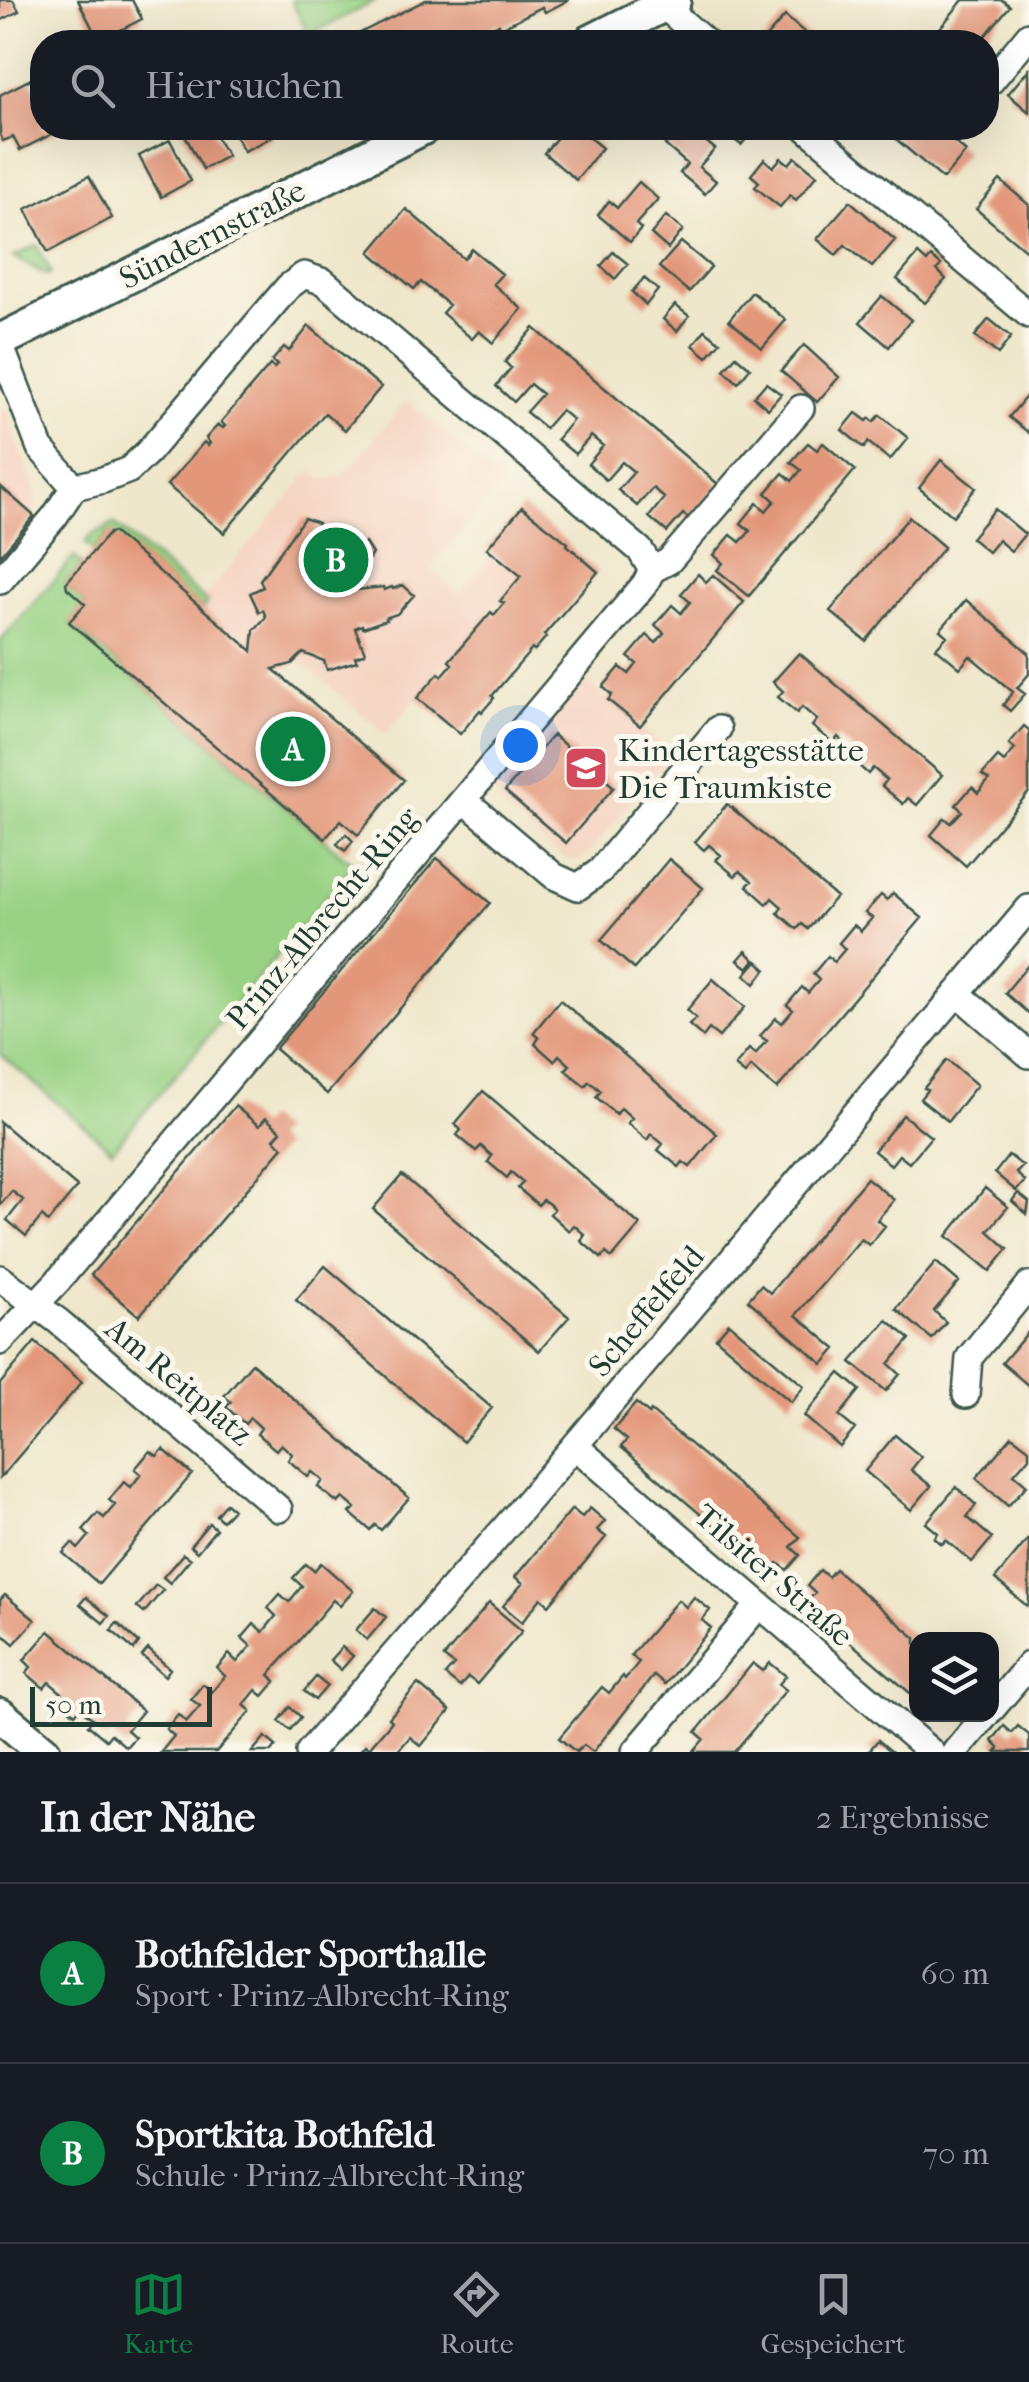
<!DOCTYPE html>
<html lang="de">
<head>
<meta charset="utf-8">
<style>
	body { margin:0; font-family:"IM FELL French Canon",serif; background:#20242c; color:#f1f3f6 }
	.controls { position:absolute; right:30px; bottom:30px; display:grid; overflow:hidden; border-radius:20px; box-shadow:0 10px 40px #0002 }
	.controls button { width:90px; height:90px; display:grid; place-items:center; padding:0; border:0; border-bottom:2px solid #363941; background:#171b24; color:#f1f3f6; font:50px sans-serif }
	.scale { position:absolute; left:30px; bottom:25px; width:182px; box-sizing:border-box; padding-left:10px; border:5px solid #1f3d34; border-top:0; font-size:28px; line-height:35px; white-space:nowrap; color:#1f3d34; -webkit-text-stroke:8px #fbf7ec; paint-order:stroke }
	.you { position:absolute; left:520px; top:745px; width:35px; height:35px; margin:-25px; border:8px solid #fff; border-radius:50%; background:#1a73e8; box-shadow:0 0 0 15px #1a73e833 }
	.badge { display:grid; place-items:center; width:65px; height:65px; border-radius:50%; background:#0b8043; color:#fff; font-size:32px; font-weight:700 }
	.pin { position:absolute; translate:-50% -50%; border:5px solid #fff; box-shadow:0 2px 10px #0006 }
	.list { margin:0; padding:0; list-style:none }
	h2 { display:flex; justify-content:space-between; align-items:center; height:130px; margin:0; padding:0 40px; font-size:42px }
	h2 small { font-size:32px; font-weight:400; color:#9ea1a6 }
	.list li { display:grid; grid-template-columns:65px 1fr auto; gap:30px; align-items:center; box-sizing:border-box; height:180px; padding:0 40px; border-top:2px solid #363941 }
	.list b { display:block; font-size:38px; white-space:nowrap }
	.list p { margin:0; font-size:32px; white-space:nowrap; color:#9ea1a6 }
	.list em { font-size:32px; font-style:normal; color:#9ea1a6 }
	.icon { flex:none; width:55px; height:55px; fill:none; stroke:currentColor; stroke-width:2; stroke-linecap:round; stroke-linejoin:round }
	.map { position:relative; flex:none; width:1029px; height:1752px; overflow:hidden }
	.search { position:absolute; background:#171b24; box-shadow:0 10px 40px #0002; left:30px; right:30px; top:30px; height:110px; display:flex; align-items:center; gap:25px; box-sizing:border-box; padding:0 35px; border-radius:40px; color:#9ea1a6; font-size:38px }
	.sheet { height:490px; background:#171b24 }
	nav { display:flex; justify-content:space-around; align-items:center; box-sizing:border-box; height:140px; border-top:2px solid #363941; background:#171b24; font-size:28px; color:#9ea1a6 }
	nav a { display:grid; justify-items:center; gap:5px }
	nav .on { color:#0b8043 }
	.map>svg:first-child { display:block }
</style>
</head>
<body>
<div class="map">
<svg width="1029" height="1752" viewBox="0 0 1029 1752">
	<rect width="100%" height="100%" fill="#fbf7ec"/>
	<filter id="ink" filterUnits="userSpaceOnUse"><feTurbulence type="fractalNoise" baseFrequency=".01" numOctaves="2"/><feDisplacementMap in="SourceGraphic" scale="20" xChannelSelector="R" yChannelSelector="G"/><feConvolveMatrix kernelMatrix="1 2 1 2 8 2 1 2 1" color-interpolation-filters="sRGB"/></filter>
	<filter id="wash" filterUnits="userSpaceOnUse"><feTurbulence type="fractalNoise" baseFrequency=".0048" numOctaves="4" result="noise"/><feDisplacementMap in="SourceGraphic" scale="40" xChannelSelector="R" yChannelSelector="G"/><feGaussianBlur stdDeviation="2.25" result="paint"/><feColorMatrix in="noise" values="0 0 0 0 0 0 0 0 0 0 0 0 0 0 0 0 0 1.4 0 .05"/><feComposite in="paint" operator="in"/></filter>
	<g filter="url(#wash)">
		<rect width="100%" height="100%" fill="#efe7cb"/>
		<path fill="#f5d3c1" d="M 407,400 L 503,483 L 430,568 L 459,593 L 493,553 L 521,576 L 386,734 L 299,660 L 289,666 L 273,669 L 203,609 L 207,603 L 203,599 L 311,471 L 322,479 L 335,478 L 344,474 Z
			M 0,407 L 6,411 L 35,489 L 37,504 L 34,516 L 0,556 Z
			M 586,681 L 673,754 L 589,853 L 578,860 L 567,859 L 561,856 L 508,812 L 502,806 L 496,791 L 499,782 Z"/>
		<path fill="#9ad285" stroke="#5c885c" stroke-width="2.5" d="M 291,0 L 377,0 L 309,35 Z
			M 37,245 L 51,273 L 47,275 L 14,257 Z
			M 114,524 L 208,603 L 203,609 L 113,533 L 108,533 L 94,551 L 85,543 L 93,534 Z
			M 74,557 L 82,565 L 67,582 L 67,587 L 85,604 L 70,623 L 354,865 L 112,1150 L 0,1054 L 0,642 Z"/>
		<g id="blocks">
			<path fill="#e3977a" d="M 0,0 L 13,0 L 19,11 L 0,21 Z
				M 78,0 L 132,0 L 142,19 L 99,41 Z
				M 426,0 L 569,0 L 545,12 L 542,7 L 501,28 L 499,24 L 464,42 L 342,42 Z
				M 963,0 L 1002,0 L 1010,6 L 980,42 L 948,42 L 936,33 Z
				M 785,16 L 812,39 L 816,42 L 762,42 Z
				M 1029,69 L 1029,112 L 1008,94 Z
				M 31,79 L 42,101 L 42,128 L 56,128 L 58,131 L 20,150 L 13,137 L 3,141 L 0,135 L 0,95 Z
				M 181,128 L 211,128 L 227,156 L 203,169 Z
				M 231,128 L 267,128 L 272,137 L 244,151 Z
				M 565,128 L 578,128 L 602,148 L 576,180 L 544,153 Z
				M 680,128 L 690,128 L 715,149 L 699,167 L 716,181 L 705,194 L 680,173 L 687,164 L 665,145 Z
				M 720,128 L 756,128 L 741,145 Z
				M 883,128 L 938,128 L 966,152 L 943,179 Z
				M 170,140 L 191,181 L 161,197 L 139,156 Z
				M 795,157 L 817,175 L 796,200 L 790,195 L 780,207 L 755,187 L 759,182 L 751,175 L 764,159 L 773,167 L 781,158 L 789,164 Z
				M 89,176 L 112,218 L 48,252 L 26,209 Z
				M 1000,180 L 1029,205 L 1029,253 L 976,209 Z
				M 639,182 L 658,199 L 636,224 L 641,229 L 630,242 L 598,215 L 609,201 L 617,208 Z
				M 850,201 L 895,240 L 872,267 L 845,245 L 836,255 L 817,239 Z
				M 406,209 L 464,259 L 472,249 L 502,274 L 493,284 L 522,309 L 493,343 L 479,331 L 472,339 L 442,313 L 449,305 L 421,282 L 414,289 L 370,252 Z
				M 666,216 L 683,230 L 668,249 L 651,234 Z
				M 681,242 L 711,267 L 689,292 L 659,267 Z
				M 613,252 L 628,264 L 615,279 L 601,266 Z
				M 918,254 L 927,262 L 931,257 L 941,265 L 937,270 L 946,279 L 925,303 L 897,279 Z
				M 644,278 L 658,290 L 646,305 L 632,292 Z
				M 752,292 L 786,320 L 762,348 L 729,320 Z
				M 882,296 L 911,320 L 889,347 L 860,322 Z
				M 675,305 L 689,316 L 677,331 L 663,319 Z
				M 989,319 L 1011,337 L 998,354 L 975,336 Z
				M 309,326 L 381,387 L 345,430 L 325,413 L 224,533 L 167,485 L 204,442 L 208,446 L 210,443 L 206,438 L 218,425 L 223,428 L 225,426 L 221,422 L 270,365 L 274,368 L 277,365 L 272,361 L 284,347 L 289,351 Z
				M 534,328 L 719,485 L 690,519 L 683,514 L 667,532 L 649,517 L 664,498 L 653,488 L 637,506 L 618,490 L 634,472 L 622,462 L 606,480 L 588,464 L 603,446 L 591,436 L 575,454 L 557,439 L 573,420 L 561,410 L 545,428 L 526,412 L 542,394 L 530,384 L 514,402 L 496,386 L 511,368 L 505,362 Z
				M 705,330 L 720,342 L 707,357 L 693,345 Z
				M 804,345 L 839,377 L 817,402 L 781,371 Z
				M 736,356 L 750,368 L 738,383 L 724,370 Z
				M 766,383 L 781,394 L 768,409 L 754,397 Z
				M 1029,393 L 1029,433 L 1009,417 Z
				M 856,413 L 867,421 L 870,418 L 874,422 L 880,415 L 908,438 L 890,460 L 868,442 L 864,448 L 842,430 Z
				M 808,443 L 817,450 L 823,443 L 855,470 L 749,596 L 717,570 L 723,563 L 714,555 L 731,535 L 740,542 L 746,536 L 750,531 L 741,523 L 757,503 L 766,511 L 770,506 L 775,501 L 766,493 L 783,473 L 792,481 L 801,470 L 791,462 Z
				M 941,460 L 976,488 L 953,516 L 919,488 Z
				M 0,486 L 34,516 L 0,556 Z
				M 522,507 L 568,543 L 567,545 L 598,572 L 544,635 L 546,637 L 534,651 L 532,649 L 492,696 L 494,698 L 482,712 L 480,710 L 460,734 L 417,698 L 439,673 L 442,676 L 452,664 L 449,661 L 491,612 L 494,615 L 504,603 L 500,601 L 521,576 L 487,548 Z
				M 995,509 L 1025,534 L 1011,551 L 998,540 L 988,552 L 971,538 Z
				M 909,517 L 944,547 L 866,641 L 830,611 Z
				M 304,518 L 318,523 L 309,552 L 330,559 L 329,560 L 344,550 L 347,554 L 365,543 L 372,554 L 351,585 L 357,590 L 383,587 L 384,590 L 392,587 L 393,589 L 403,585 L 414,595 L 397,614 L 385,618 L 386,620 L 363,628 L 362,625 L 355,628 L 365,653 L 355,657 L 357,661 L 327,670 L 324,661 L 303,653 L 292,664 L 273,669 L 404,780 L 358,835 L 341,820 L 325,839 L 69,622 L 85,604 L 67,588 L 66,583 L 109,533 L 113,532 L 252,651 L 254,630 L 266,617 L 263,610 L 259,612 L 250,593 L 263,587 L 260,580 Z
				M 698,574 L 706,582 L 713,575 L 744,602 L 640,726 L 608,700 L 612,695 L 603,687 L 620,667 L 629,674 L 637,664 L 628,657 L 647,635 L 656,643 L 664,633 L 655,625 L 672,605 L 681,613 L 690,602 L 681,594 Z
				M 966,600 L 1029,653 L 1029,674 L 1017,688 L 1025,694 L 1010,711 L 1003,705 L 1013,692 L 970,656 L 960,668 L 936,648 L 947,636 L 940,630 Z
				M 799,653 L 942,775 L 917,805 L 908,798 L 903,804 L 882,786 L 887,780 L 873,768 L 868,774 L 848,756 L 853,750 L 845,744 L 838,737 L 833,743 L 812,726 L 817,720 L 802,707 L 797,713 L 778,697 L 783,691 L 773,682 Z
				M 1024,726 L 1029,730 L 1029,792 L 966,866 L 931,835 L 945,818 L 951,823 L 962,811 L 956,805 L 972,787 L 978,793 L 989,780 L 982,775 L 998,757 L 1004,762 L 1015,749 L 1009,744 Z
				M 553,735 L 614,787 L 566,843 L 505,791 Z
				M 727,804 L 836,897 L 808,929 L 802,924 L 797,929 L 778,913 L 782,907 L 772,898 L 767,904 L 747,886 L 752,881 L 740,871 L 735,876 L 716,860 L 721,855 L 709,845 L 704,850 L 695,842 Z
				M 346,834 L 353,841 L 345,851 L 337,844 Z
				M 437,858 L 490,903 L 327,1094 L 275,1049 Z
				M 669,859 L 703,888 L 634,969 L 601,940 Z
				M 893,893 L 922,918 L 777,1089 L 751,1067 L 745,1074 L 735,1066 L 749,1049 L 756,1054 L 761,1047 L 767,1041 L 760,1036 L 776,1018 L 782,1023 L 793,1010 L 787,1005 L 802,987 L 808,993 L 819,980 L 813,974 L 828,956 L 834,962 L 845,949 L 839,943 L 854,925 L 861,931 L 872,918 L 865,913 L 881,895 L 887,900 Z
				M 746,951 L 755,960 L 748,968 L 738,960 Z
				M 757,961 L 766,969 L 755,984 L 745,975 Z
				M 1029,964 L 1029,1014 L 1005,993 Z
				M 713,979 L 745,1007 L 719,1037 L 709,1029 L 703,1037 L 689,1025 L 696,1018 L 687,1010 Z
				M 560,1000 L 717,1134 L 690,1167 L 683,1162 L 679,1167 L 658,1150 L 663,1144 L 651,1134 L 647,1140 L 627,1123 L 632,1118 L 621,1108 L 616,1114 L 596,1097 L 601,1091 L 589,1081 L 585,1086 L 565,1070 L 570,1065 L 559,1055 L 554,1061 L 535,1044 L 539,1038 L 533,1033 Z
				M 947,1060 L 977,1085 L 948,1121 L 920,1099 L 927,1090 L 924,1088 Z
				M 483,1091 L 640,1225 L 612,1258 L 606,1253 L 601,1258 L 581,1241 L 585,1235 L 574,1225 L 569,1231 L 550,1214 L 554,1209 L 549,1204 L 543,1200 L 538,1205 L 518,1188 L 523,1182 L 511,1172 L 507,1178 L 488,1162 L 492,1156 L 481,1146 L 476,1151 L 457,1135 L 461,1130 L 455,1124 Z
				M 235,1106 L 259,1126 L 266,1118 L 281,1131 L 274,1139 L 283,1147 L 139,1316 L 91,1275 Z
				M 903,1115 L 931,1137 L 909,1163 L 899,1155 L 891,1165 L 874,1151 Z
				M 0,1122 L 77,1187 L 48,1222 L 42,1216 L 26,1236 L 7,1220 L 23,1200 L 12,1191 L 0,1205 Z
				M 1009,1155 L 1023,1166 L 1016,1173 L 1025,1181 L 1016,1191 L 995,1173 Z
				M 402,1175 L 569,1317 L 539,1351 L 373,1209 Z
				M 867,1178 L 894,1200 L 877,1220 L 885,1226 L 869,1245 L 861,1239 L 796,1315 L 836,1349 L 823,1364 L 748,1300 L 761,1285 L 770,1293 Z
				M 985,1188 L 1008,1207 L 988,1231 L 1008,1249 L 990,1271 L 947,1236 Z
				M 1018,1193 L 1029,1202 L 1027,1214 L 1012,1201 Z
				M 936,1262 L 959,1282 L 934,1311 L 946,1322 L 932,1339 L 896,1309 Z
				M 325,1266 L 492,1408 L 463,1442 L 296,1300 Z
				M 887,1320 L 910,1339 L 889,1364 L 900,1374 L 886,1391 L 851,1362 Z
				M 729,1323 L 804,1386 L 791,1402 L 716,1338 Z
				M 1029,1331 L 1029,1386 L 1002,1363 Z
				M 35,1342 L 82,1382 L 0,1478 L 0,1384 Z
				M 252,1363 L 409,1498 L 381,1530 L 375,1525 L 370,1530 L 350,1513 L 355,1508 L 343,1498 L 338,1503 L 318,1487 L 323,1481 L 318,1476 L 312,1472 L 308,1477 L 288,1460 L 292,1454 L 281,1444 L 276,1450 L 257,1434 L 261,1428 L 256,1423 L 250,1418 L 245,1424 L 226,1407 L 231,1402 L 224,1396 Z
				M 840,1373 L 860,1390 L 839,1416 L 855,1429 L 840,1447 L 804,1416 Z
				M 636,1403 L 649,1414 L 651,1411 L 800,1537 L 791,1547 L 800,1555 L 787,1570 L 778,1563 L 770,1573 L 621,1447 L 627,1440 L 614,1429 Z
				M 895,1435 L 921,1457 L 911,1470 L 931,1486 L 911,1510 L 865,1471 Z
				M 1012,1436 L 1029,1449 L 1029,1457 L 1014,1474 L 1027,1485 L 1008,1506 L 976,1478 Z
				M 163,1449 L 192,1474 L 99,1584 L 63,1553 L 72,1543 L 78,1549 L 84,1542 L 89,1536 L 83,1530 L 98,1513 L 104,1518 L 115,1505 L 109,1500 L 124,1482 L 131,1487 L 141,1474 L 135,1469 L 150,1451 L 157,1456 Z
				M 956,1487 L 976,1505 L 967,1517 L 992,1538 L 972,1562 L 946,1540 L 942,1544 L 934,1538 L 938,1533 L 926,1523 Z
				M 226,1503 L 233,1509 L 222,1521 L 216,1515 Z
				M 590,1508 L 605,1521 L 597,1530 L 606,1537 L 549,1605 L 541,1598 L 522,1622 L 503,1606 L 523,1583 L 515,1577 L 572,1509 L 582,1517 Z
				M 209,1523 L 216,1529 L 197,1552 L 190,1546 Z
				M 1029,1538 L 1029,1604 L 1027,1606 L 995,1579 Z
				M 183,1554 L 190,1559 L 170,1583 L 163,1577 Z
				M 321,1563 L 353,1591 L 340,1606 L 333,1600 L 308,1630 L 269,1675 L 276,1681 L 263,1696 L 256,1690 L 244,1705 L 251,1711 L 216,1752 L 161,1752 L 174,1736 L 166,1729 L 178,1714 L 186,1722 L 200,1706 L 191,1699 L 203,1684 L 212,1692 L 225,1676 L 217,1668 L 229,1654 L 237,1662 L 251,1646 L 242,1638 L 254,1624 L 263,1632 L 276,1616 L 268,1608 L 280,1594 L 289,1602 L 302,1586 L 293,1578 L 306,1564 L 314,1571 Z
				M 835,1569 L 916,1638 L 916,1698 L 805,1604 L 815,1593 L 807,1586 L 820,1570 L 828,1577 Z
				M 156,1585 L 163,1590 L 144,1613 L 137,1607 Z
				M 5,1595 L 35,1620 L 14,1644 L 0,1632 L 0,1600 Z
				M 86,1597 L 109,1616 L 103,1623 L 80,1604 Z
				M 694,1597 L 710,1610 L 702,1620 L 711,1628 L 665,1684 L 654,1675 L 593,1752 L 584,1745 L 576,1752 L 559,1738 L 602,1687 L 609,1693 L 623,1676 L 625,1679 L 639,1662 L 631,1655 L 678,1600 L 686,1607 Z
				M 489,1603 L 522,1631 L 477,1684 L 468,1677 L 460,1687 L 445,1675 L 454,1665 L 444,1657 Z
				M 375,1608 L 386,1617 L 367,1640 L 356,1630 Z
				M 117,1623 L 139,1643 L 134,1650 L 111,1630 Z
				M 49,1631 L 143,1711 L 127,1730 L 135,1737 L 126,1747 L 111,1734 L 106,1740 L 88,1725 L 93,1719 L 80,1708 L 75,1714 L 57,1699 L 62,1693 L 55,1687 L 49,1682 L 44,1688 L 26,1673 L 31,1667 L 24,1660 Z
				M 342,1647 L 353,1656 L 341,1670 L 330,1660 Z
				M 148,1649 L 170,1669 L 165,1676 L 142,1656 Z
				M 753,1663 L 763,1671 L 770,1663 L 786,1676 L 779,1684 L 786,1690 L 734,1752 L 693,1752 L 704,1739 L 696,1732 Z
				M 316,1677 L 327,1686 L 315,1700 L 304,1691 Z
				M 418,1684 L 450,1711 L 421,1746 L 410,1737 L 397,1752 L 359,1752 L 365,1745 L 369,1748 L 392,1721 L 389,1718 Z
				M 290,1707 L 301,1717 L 290,1730 L 279,1721 Z
				M 1004,1726 L 1012,1733 L 1018,1726 L 1029,1735 L 1029,1752 L 996,1752 L 999,1748 L 992,1741 Z
				M 265,1737 L 276,1746 L 271,1752 L 252,1752 Z
				M 878,1740 L 892,1752 L 868,1752 Z"/>
		</g>
	</g>
	<g filter="url(#ink)">
		<use href="#blocks" fill-opacity="0" stroke="#3e564b" stroke-width="2.5"/>
		<g fill="none" stroke-linecap="round" stroke-linejoin="round">
			<defs>
				<path id="minor" d="M 663,5 L 705,42
					M 991,81 L 1029,35
					M 806,128 L 1029,315
					M 0,344 L 40,448 L 74,487
					M 652,570 L 669,561 L 801,408
					M 0,581 L 55,516 L 74,487 L 103,480 L 129,470 L 148,452 L 288,287 L 304,275 L 324,282 L 640,550 L 652,570 L 645,584 L 57,1282 L 0,1342
					M 464,800 L 554,876 L 578,887 L 600,871 L 718,729
					M 957,993 L 1029,1055
					M 0,1278 L 58,1321 L 279,1509
					M 966,1395 L 969,1358 L 1029,1285
					M 575,1446 L 931,1752
					M 992,1709 L 1029,1665
					M 309,1752 L 523,1507 L 1029,908
					M 635,1752 L 759,1605
					M 955,1752 L 987,1714"/>
				<path id="tertiary" d="M 590,42 L 674,0
					M 0,341 L 423,128
					M 0,1715 L 44,1752"/>
			</defs>
			<use href="#minor" stroke="#3e564b" stroke-width="30"/>
			<use href="#tertiary" stroke="#3e564b" stroke-width="38"/>
			<use href="#minor" stroke="#fff" stroke-width="25"/>
			<use href="#tertiary" stroke="#fff" stroke-width="32"/>
		</g>
	</g>
	<defs>
		<symbol id="school-square" viewBox="-11 -11 22 22"><rect x="-9" y="-9" width="18" height="18" rx="4" fill="#d1495b" stroke="#fbf7ec"/><path d="M0-5L7-2L0 1L-7-2ZM-4 1L0 2.5L4 1V4Q0 6-4 4Z" fill="#fff"/></symbol>
	</defs>
	<g fill-rule="evenodd">
		<use href="#school-square" x="561" y="743" width="50" height="50"/>
	</g>
	<g text-anchor="middle" stroke-width="10" stroke-linejoin="round" paint-order="stroke">
		<g font-size="32" fill="#1f3d34" stroke="#fbf7ec">
			<text transform="translate(212 234) rotate(-27)" y="11">Sündernstraße</text>
			<text transform="translate(322 918) rotate(-50)" y="11">Prinz-Albrecht-Ring</text>
			<text transform="translate(646 1311) rotate(-50)" y="11">Scheffelfeld</text>
			<text transform="translate(179 1381) rotate(40)" y="11">Am Reitplatz</text>
			<text transform="translate(774 1575) rotate(41)" y="11">Tilsiter Straße</text>
		</g>
		<g font-size="32" fill="#1f3d34" stroke="#fbf7ec" text-anchor="start">
			<text x="618" y="761">Kindertagesstätte<tspan x="618" dy="37">Die Traumkiste</tspan></text>
		</g>
	</g>
</svg>
<div class="controls">
<button><svg class="icon" aria-label="layers" viewBox="0 0 24 24"><path d="M12 4l9 5-9 5-9-5zM3 14l9 5 9-5"/></svg></button>
</div>
<div class="scale">50 m</div>
<div class="you"></div>
<div class="pin badge" style="left:293px;top:749px">A</div>
<div class="pin badge" style="left:336px;top:560px">B</div>
<div class="search"><svg class="icon" aria-label="search" viewBox="0 0 24 24"><circle cx="10" cy="10" r="6"/><path d="M15 15l6 6"/></svg>Hier suchen</div>
</div>
<section class="sheet">
<h2>In der Nähe<small>2 Ergebnisse</small></h2>
<ul class="list">
<li><span class="badge">A</span><div><b>Bothfelder Sporthalle</b><p>Sport · Prinz-Albrecht-Ring</p></div><em>60 m</em></li>
<li><span class="badge">B</span><div><b>Sportkita Bothfeld</b><p>Schule · Prinz-Albrecht-Ring</p></div><em>70 m</em></li>
</ul>
</section>
<nav>
<a class="on"><svg class="icon" aria-label="map" viewBox="0 0 24 24"><path d="M3 6l6-2 6 2 6-2v14l-6 2-6-2-6 2zM9 4v14M15 6v14"/></svg>Karte</a>
<a><svg class="icon" aria-label="directions" viewBox="0 0 24 24"><path d="M12 3l9 9-9 9-9-9zM9 14v-3h6M13 9l2 2-2 2"/></svg>Route</a>
<a><svg class="icon" aria-label="saved" viewBox="0 0 24 24"><path d="M7 4h10v16l-5-4-5 4z"/></svg>Gespeichert</a>
</nav>
</body>
</html>
